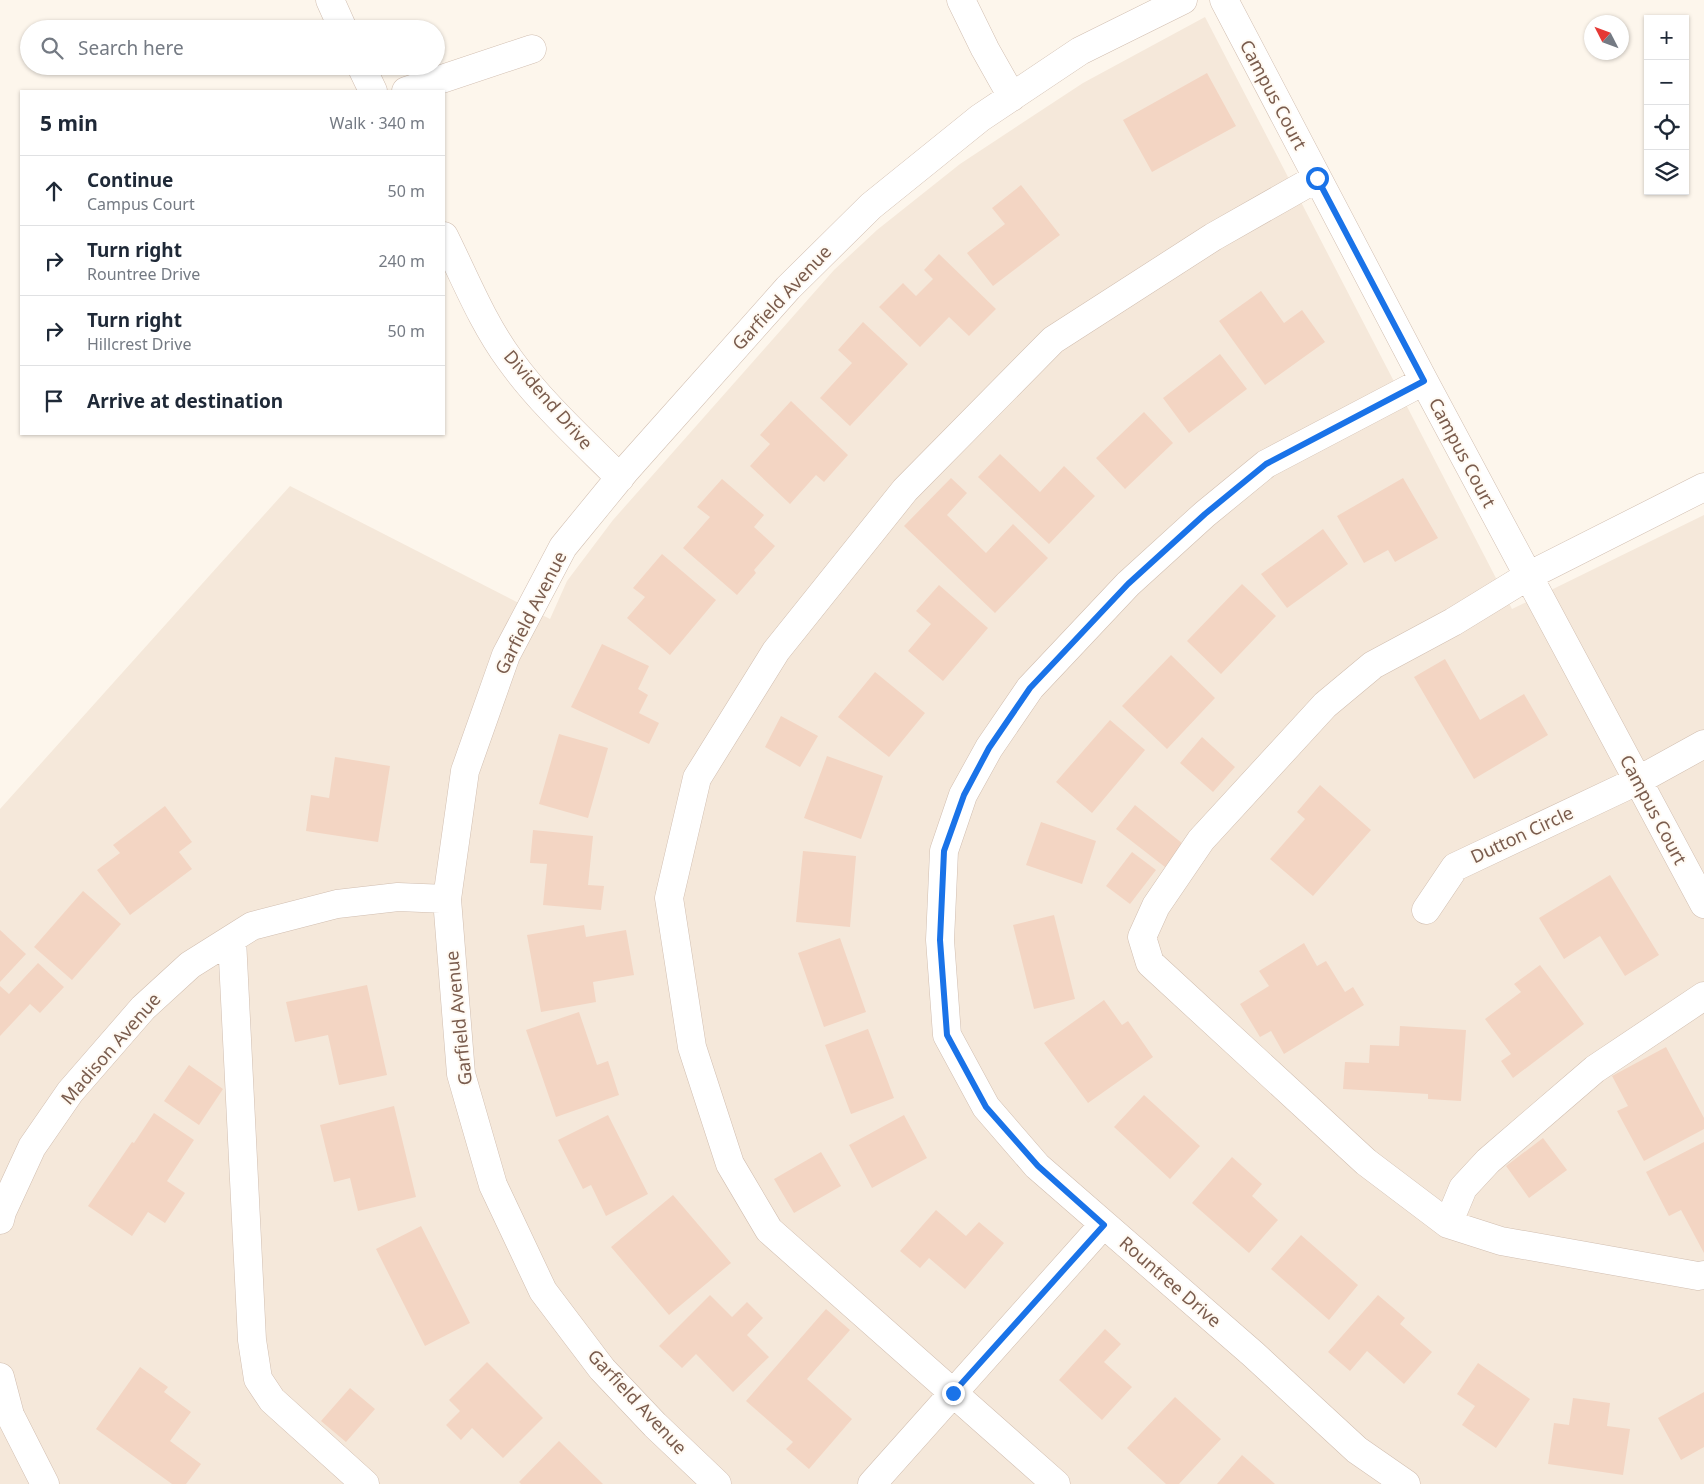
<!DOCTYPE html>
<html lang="en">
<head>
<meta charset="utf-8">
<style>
	body { margin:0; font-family:"Noto Sans",sans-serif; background:#f6f6f7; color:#1f2937 }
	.controls { position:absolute; right:15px; top:15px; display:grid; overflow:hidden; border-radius:0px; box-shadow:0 1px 4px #0004 }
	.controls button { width:45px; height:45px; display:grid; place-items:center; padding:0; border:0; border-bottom:1px solid #e0e1e3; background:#fff; color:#1f2937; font:25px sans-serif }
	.compass { position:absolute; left:1584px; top:15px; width:45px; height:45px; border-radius:50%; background:#fff; box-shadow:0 1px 4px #0004; rotate:312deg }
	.stop { position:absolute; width:15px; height:15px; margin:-11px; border:4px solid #1a73e8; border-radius:50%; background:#fff }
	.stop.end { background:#1a73e8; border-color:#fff; box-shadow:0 1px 5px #0008 }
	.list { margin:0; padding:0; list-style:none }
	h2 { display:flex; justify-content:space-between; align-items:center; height:65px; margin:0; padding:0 20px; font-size:21px }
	h2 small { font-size:16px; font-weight:400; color:#747a83 }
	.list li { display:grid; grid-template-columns:32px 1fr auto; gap:15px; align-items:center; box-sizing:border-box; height:70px; padding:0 20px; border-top:1px solid #e0e1e3 }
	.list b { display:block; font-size:19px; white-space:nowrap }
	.list p { margin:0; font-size:16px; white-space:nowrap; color:#747a83 }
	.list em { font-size:16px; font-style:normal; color:#747a83 }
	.icon { flex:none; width:28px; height:28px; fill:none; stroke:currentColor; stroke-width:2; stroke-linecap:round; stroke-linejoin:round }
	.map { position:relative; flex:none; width:1704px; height:1484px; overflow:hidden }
	.search { position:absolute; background:#fff; box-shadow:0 1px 4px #0004; left:20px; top:20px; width:425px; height:55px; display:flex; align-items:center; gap:12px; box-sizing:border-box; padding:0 18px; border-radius:28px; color:#747a83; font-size:19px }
	.panel { position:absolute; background:#fff; box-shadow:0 1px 4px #0004; left:20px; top:90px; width:425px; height:345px; border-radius:0px }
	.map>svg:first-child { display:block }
</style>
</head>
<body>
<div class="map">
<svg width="1704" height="1484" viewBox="0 0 1704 1484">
	<rect width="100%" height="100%" fill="#fdf6ec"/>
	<path fill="#f5e8da" d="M 1205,17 L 1512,609 L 1704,515 L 1704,1484 L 0,1484 L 0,809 L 290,486 L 550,619 L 567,581 L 613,520 L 834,270 L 877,230 L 960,164 L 1083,83 Z"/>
	<path fill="#f3d5c3" d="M 1207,73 L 1236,126 L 1152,172 L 1123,120 Z
		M 1021,185 L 1060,235 L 993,286 L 967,253 L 1005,224 L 992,208 Z
		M 939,254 L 996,309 L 969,336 L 949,317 L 920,347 L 879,307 L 903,283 L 916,296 L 933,279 L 924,270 Z
		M 1261,291 L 1284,323 L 1302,310 L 1325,342 L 1265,385 L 1219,321 Z
		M 863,322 L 908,364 L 850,426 L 820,398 L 852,363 L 838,350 Z
		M 1220,354 L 1247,389 L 1189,433 L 1163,398 Z
		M 791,401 L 848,455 L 824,482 L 816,475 L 790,504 L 750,466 L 770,444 L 760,435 Z
		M 1144,412 L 1173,443 L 1125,489 L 1096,458 Z
		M 1000,454 L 1040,492 L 1064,466 L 1095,496 L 1049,544 L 978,477 Z
		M 951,478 L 967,493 L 947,515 L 986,553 L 1013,524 L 1048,558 L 995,613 L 904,526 Z
		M 1403,478 L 1438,538 L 1395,562 L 1388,550 L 1364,563 L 1337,516 Z
		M 722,479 L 764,515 L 754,527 L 775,546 L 754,570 L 756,573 L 737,595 L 683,548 L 710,517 L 697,507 Z
		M 1323,529 L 1348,564 L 1287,608 L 1261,574 Z
		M 662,554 L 716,600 L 670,655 L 627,618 L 645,597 L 633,588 Z
		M 1242,584 L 1276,616 L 1221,674 L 1187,641 Z
		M 939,585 L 988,628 L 943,681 L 908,651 L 931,624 L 916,611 Z
		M 602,644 L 649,666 L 638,689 L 648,695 L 639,713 L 659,723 L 649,744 L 571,707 Z
		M 1171,655 L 1215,698 L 1167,749 L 1122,706 Z
		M 1445,659 L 1480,720 L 1524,694 L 1548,735 L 1474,779 L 1414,677 Z
		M 875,672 L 925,713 L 889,757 L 838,717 Z
		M 781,716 L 818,736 L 800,767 L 765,747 Z
		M 1110,720 L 1145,750 L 1092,813 L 1056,782 Z
		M 559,734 L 608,748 L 588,818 L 539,804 Z
		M 1202,737 L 1235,767 L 1213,792 L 1180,763 Z
		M 827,756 L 883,776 L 861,839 L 804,818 Z
		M 335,757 L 390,766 L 378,842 L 306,831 L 311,795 L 329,798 Z
		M 1320,785 L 1371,830 L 1313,896 L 1270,859 L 1305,819 L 1297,812 Z
		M 1135,805 L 1183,844 L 1165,867 L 1116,829 Z
		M 165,806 L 192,842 L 179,852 L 192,869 L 130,915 L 97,870 L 120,853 L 113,845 Z
		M 1041,822 L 1096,841 L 1082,884 L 1026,865 Z
		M 533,830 L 593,836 L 588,885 L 604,886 L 601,910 L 543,905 L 547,864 L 530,863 Z
		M 803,851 L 856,856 L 850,927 L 796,922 Z
		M 1132,852 L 1156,870 L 1130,904 L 1106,886 Z
		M 1610,875 L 1659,955 L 1625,976 L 1600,936 L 1564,959 L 1539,918 Z
		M 83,891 L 121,924 L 72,980 L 34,947 Z
		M 1054,915 L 1075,999 L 1034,1009 L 1013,925 Z
		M 584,925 L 586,937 L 626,930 L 634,975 L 593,982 L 596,1002 L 541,1012 L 527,935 Z
		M 0,930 L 26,954 L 0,982 Z
		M 840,938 L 866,1012 L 824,1027 L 798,953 Z
		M 1304,943 L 1317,966 L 1326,961 L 1345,992 L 1353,987 L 1364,1005 L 1284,1054 L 1271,1031 L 1260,1037 L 1240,1004 L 1269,986 L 1259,971 Z
		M 38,963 L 64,987 L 40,1013 L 30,1004 L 0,1036 L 0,986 L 9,994 Z
		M 1540,965 L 1584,1024 L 1513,1078 L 1501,1061 L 1511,1054 L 1485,1019 L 1521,992 L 1514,984 Z
		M 367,985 L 387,1075 L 339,1085 L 328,1035 L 295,1042 L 286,1002 Z
		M 1104,1000 L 1122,1025 L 1128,1021 L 1153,1057 L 1088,1103 L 1044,1043 Z
		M 579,1012 L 597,1065 L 608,1061 L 619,1095 L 556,1117 L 526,1030 Z
		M 1400,1026 L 1466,1030 L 1461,1101 L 1428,1099 L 1428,1094 L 1343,1089 L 1345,1062 L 1369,1063 L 1370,1045 L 1399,1046 Z
		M 868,1029 L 894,1098 L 851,1114 L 825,1045 Z
		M 1666,1047 L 1704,1118 L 1704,1129 L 1644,1161 L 1617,1111 L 1628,1106 L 1612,1076 Z
		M 189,1065 L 223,1089 L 199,1125 L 164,1101 Z
		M 1144,1095 L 1200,1146 L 1170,1179 L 1114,1127 Z
		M 394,1106 L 416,1197 L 358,1211 L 350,1178 L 334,1182 L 320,1125 Z
		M 154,1113 L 194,1140 L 167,1181 L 185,1193 L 165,1223 L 148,1212 L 132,1236 L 88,1206 L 132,1142 L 134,1143 Z
		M 608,1115 L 648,1194 L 606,1216 L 591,1185 L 583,1189 L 558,1140 Z
		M 904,1115 L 927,1158 L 872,1188 L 849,1145 Z
		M 1543,1138 L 1567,1170 L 1529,1198 L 1506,1166 Z
		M 1704,1142 L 1704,1253 L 1681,1210 L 1669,1216 L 1646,1172 Z
		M 821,1152 L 841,1186 L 794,1213 L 774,1179 Z
		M 1232,1157 L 1262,1184 L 1252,1196 L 1278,1220 L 1249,1253 L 1192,1203 Z
		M 673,1195 L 731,1263 L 669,1315 L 611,1247 Z
		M 936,1210 L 966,1236 L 979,1222 L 1004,1243 L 965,1289 L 929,1258 L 920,1268 L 900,1251 Z
		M 421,1226 L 470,1323 L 425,1346 L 376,1249 Z
		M 1301,1235 L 1358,1285 L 1329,1320 L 1271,1269 Z
		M 710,1295 L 732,1317 L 747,1302 L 763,1318 L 747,1335 L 769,1357 L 733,1392 L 696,1354 L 682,1368 L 659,1346 Z
		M 1378,1295 L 1405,1318 L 1400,1324 L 1432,1352 L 1404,1384 L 1367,1351 L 1350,1371 L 1328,1352 Z
		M 826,1309 L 850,1330 L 807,1379 L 852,1419 L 809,1469 L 786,1449 L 793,1442 L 746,1401 Z
		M 1105,1329 L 1121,1344 L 1104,1362 L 1132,1387 L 1102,1420 L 1059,1380 Z
		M 487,1362 L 543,1418 L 503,1458 L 472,1428 L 461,1440 L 446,1425 L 460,1411 L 449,1400 Z
		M 1478,1363 L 1530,1399 L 1496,1448 L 1462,1425 L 1475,1406 L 1457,1394 Z
		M 140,1367 L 168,1387 L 164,1392 L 191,1412 L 170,1441 L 201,1464 L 186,1484 L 172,1484 L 96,1429 Z
		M 350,1388 L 375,1409 L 346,1442 L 321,1421 Z
		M 1704,1392 L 1704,1447 L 1681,1460 L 1658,1418 Z
		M 1175,1397 L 1221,1439 L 1179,1484 L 1166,1484 L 1127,1448 Z
		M 1573,1398 L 1610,1403 L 1607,1426 L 1630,1429 L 1623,1475 L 1548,1464 L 1554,1423 L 1569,1425 Z
		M 559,1441 L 603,1484 L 521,1484 L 519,1482 Z
		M 1242,1455 L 1275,1484 L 1217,1484 Z"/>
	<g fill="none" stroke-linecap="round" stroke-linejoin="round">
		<defs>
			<path id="minor" d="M 330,0 L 343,29
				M 961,0 L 985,49 L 1012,97
				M 1224,0 L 1424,381 L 1704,904
				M 361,66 L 373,91
				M 406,91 L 532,49
				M 444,236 C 465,278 482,322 510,360 C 541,403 582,440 620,478
				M 1704,487 L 1528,576 L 1453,622 L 1373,665 L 1325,705 L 1201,840 L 1156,906 L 1142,937 L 1150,963 L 1366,1162 L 1448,1224 L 1501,1241 L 1698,1276 L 1704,1275
				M 1426,910 L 1455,867 L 1637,781 L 1704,744
				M 232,939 L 252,1340 L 258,1379 L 272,1400 L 365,1484
				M 0,1220 L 2,1212 L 32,1147 L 70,1092 L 143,1008 L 190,965 L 252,926 L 337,904 L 398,897 L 447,899
				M 1448,1224 L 1463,1188 L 1488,1161 L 1595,1069 L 1704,996
				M 0,1377 L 10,1415 L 45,1484
				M 717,1484 L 655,1425 L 602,1369 L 543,1291 L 493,1185 L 461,1074 L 447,899 L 465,771 L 506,655 L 563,547 L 626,470 L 788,288 L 871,206 L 980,118 L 1080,51 L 1183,0
				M 872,1484 L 1103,1225
				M 1056,1484 L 769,1230 L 730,1164 L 692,1047 L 669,898 L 697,778 L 776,651 L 905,490 L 1053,340 L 1213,237 L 1317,178
				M 1406,1484 L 1357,1450 L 1253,1354 L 1037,1166 L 986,1107 L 947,1035 L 940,940 L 944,851 L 963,795 L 989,748 L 1030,688 L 1128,584 L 1205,514 L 1266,464 L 1424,381"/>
		</defs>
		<use href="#minor" stroke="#d1beb0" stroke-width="29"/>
		<use href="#minor" stroke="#fff" stroke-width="28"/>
	</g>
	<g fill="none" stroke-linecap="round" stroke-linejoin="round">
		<path stroke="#1a73e8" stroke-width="6" d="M 953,1393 L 1104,1225 L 1038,1166 L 986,1107 L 947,1035 L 940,940 L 944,851 L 964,795 L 989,748 L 1030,688 L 1128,584 L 1205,514 L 1266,464 L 1424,381 L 1317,178"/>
	</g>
	<g text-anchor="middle" stroke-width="4" stroke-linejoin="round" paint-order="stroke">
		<g font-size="18" fill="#7a5c4d" stroke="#fffaf3">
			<text transform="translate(1273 95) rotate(62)" y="6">Campus Court</text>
			<text transform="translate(782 298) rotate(-47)" y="6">Garfield Avenue</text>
			<text transform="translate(548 400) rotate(49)" y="6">Dividend Drive</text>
			<text transform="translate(1462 453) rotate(62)" y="6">Campus Court</text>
			<text transform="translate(531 613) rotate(-63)" y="6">Garfield Avenue</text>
			<text transform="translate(1653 810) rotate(62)" y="6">Campus Court</text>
			<text transform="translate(1522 835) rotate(-25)" y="6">Dutton Circle</text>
			<text transform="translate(459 1018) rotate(-96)" y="6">Garfield Avenue</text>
			<text transform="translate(111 1049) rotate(-49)" y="6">Madison Avenue</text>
			<text transform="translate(1170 1282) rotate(41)" y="6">Rountree Drive</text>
			<text transform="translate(637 1402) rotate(47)" y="6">Garfield Avenue</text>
		</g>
	</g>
</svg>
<div class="controls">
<button>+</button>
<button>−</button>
<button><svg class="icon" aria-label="locate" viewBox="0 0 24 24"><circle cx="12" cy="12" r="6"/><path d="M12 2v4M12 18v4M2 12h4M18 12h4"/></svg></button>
<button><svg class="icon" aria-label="layers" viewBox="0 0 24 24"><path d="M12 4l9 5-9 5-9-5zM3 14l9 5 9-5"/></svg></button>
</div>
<svg class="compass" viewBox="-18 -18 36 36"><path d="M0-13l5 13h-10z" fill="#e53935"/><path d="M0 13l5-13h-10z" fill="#747a83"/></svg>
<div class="stop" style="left:1317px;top:178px"></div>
<div class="stop end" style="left:953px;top:1393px"></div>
<div class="search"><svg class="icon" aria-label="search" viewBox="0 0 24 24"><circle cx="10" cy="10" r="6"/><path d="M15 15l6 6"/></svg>Search here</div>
<section class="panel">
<h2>5 min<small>Walk · 340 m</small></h2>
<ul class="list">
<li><svg class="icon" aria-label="ahead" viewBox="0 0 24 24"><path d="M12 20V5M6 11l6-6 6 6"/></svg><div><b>Continue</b><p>Campus Court</p></div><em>50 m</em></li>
<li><svg class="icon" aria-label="right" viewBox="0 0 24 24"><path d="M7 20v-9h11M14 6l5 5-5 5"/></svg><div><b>Turn right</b><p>Rountree Drive</p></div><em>240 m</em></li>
<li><svg class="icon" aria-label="right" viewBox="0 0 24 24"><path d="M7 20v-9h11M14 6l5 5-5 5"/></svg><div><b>Turn right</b><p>Hillcrest Drive</p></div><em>50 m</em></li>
<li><svg class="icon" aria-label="arrive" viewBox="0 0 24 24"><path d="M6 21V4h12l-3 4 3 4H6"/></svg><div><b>Arrive at destination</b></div></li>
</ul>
</section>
</div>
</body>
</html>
